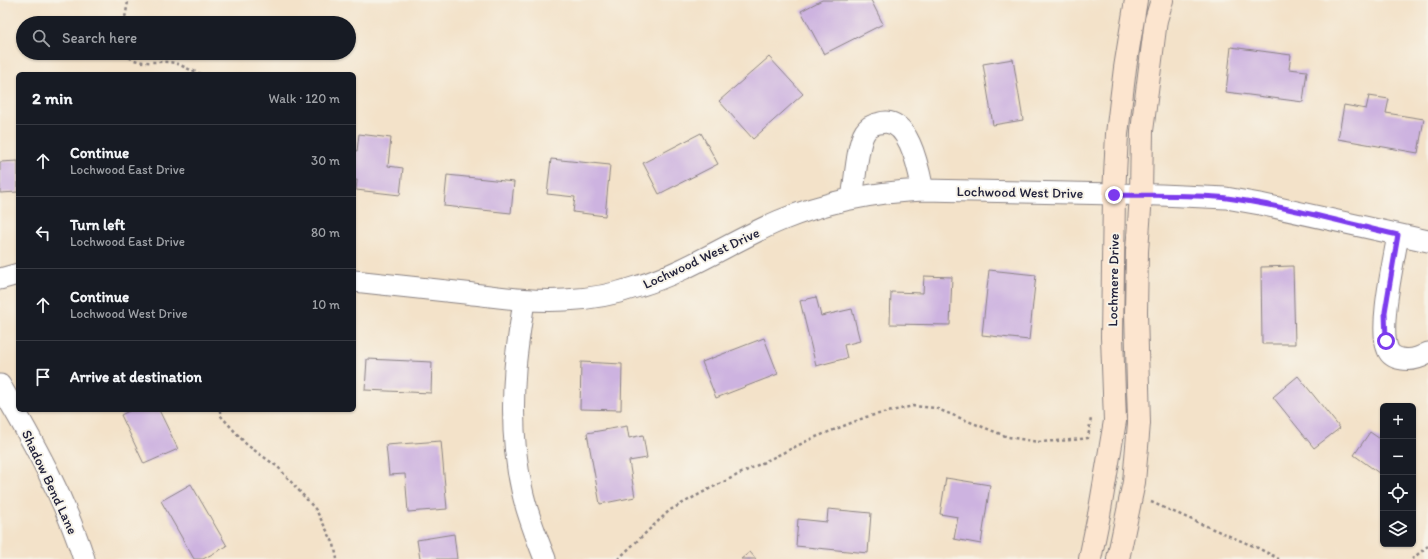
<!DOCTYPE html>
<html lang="en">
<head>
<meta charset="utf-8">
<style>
	body { margin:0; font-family:Itim,sans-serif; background:#20242c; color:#f1f3f6 }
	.controls { position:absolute; right:12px; bottom:12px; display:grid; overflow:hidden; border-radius:6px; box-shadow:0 1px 3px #0004 }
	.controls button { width:36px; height:36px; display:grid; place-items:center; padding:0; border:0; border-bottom:1px solid #363941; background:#171b24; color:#f1f3f6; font:20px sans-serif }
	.stop { position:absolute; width:12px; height:12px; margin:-9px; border:3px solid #7c3aed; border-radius:50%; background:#fff }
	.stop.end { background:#7c3aed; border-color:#fff; box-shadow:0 1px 4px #0008 }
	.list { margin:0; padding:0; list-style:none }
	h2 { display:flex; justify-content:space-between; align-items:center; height:52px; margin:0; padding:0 16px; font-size:17px }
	h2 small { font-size:13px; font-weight:400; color:#9ea1a6 }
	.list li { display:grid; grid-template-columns:26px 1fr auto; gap:12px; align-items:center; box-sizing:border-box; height:72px; padding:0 16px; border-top:1px solid #363941 }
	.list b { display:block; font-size:15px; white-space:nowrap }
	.list p { margin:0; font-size:13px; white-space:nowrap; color:#9ea1a6 }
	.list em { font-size:13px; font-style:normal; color:#9ea1a6 }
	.icon { flex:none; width:22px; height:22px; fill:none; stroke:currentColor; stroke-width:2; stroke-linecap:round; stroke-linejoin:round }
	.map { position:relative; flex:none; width:1428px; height:559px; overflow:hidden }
	.search { position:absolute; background:#171b24; box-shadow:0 1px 3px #0004; left:16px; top:16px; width:340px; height:44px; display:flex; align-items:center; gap:10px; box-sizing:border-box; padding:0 14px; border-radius:22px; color:#9ea1a6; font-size:15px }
	.panel { position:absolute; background:#171b24; box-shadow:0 1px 3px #0004; left:16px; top:72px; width:340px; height:340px; border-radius:6px }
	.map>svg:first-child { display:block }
</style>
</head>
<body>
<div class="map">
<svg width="1428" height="559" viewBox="0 0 1428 559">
	<rect width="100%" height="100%" fill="#f7f3e8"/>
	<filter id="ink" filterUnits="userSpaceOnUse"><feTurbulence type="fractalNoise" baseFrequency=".025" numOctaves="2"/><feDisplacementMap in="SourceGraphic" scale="8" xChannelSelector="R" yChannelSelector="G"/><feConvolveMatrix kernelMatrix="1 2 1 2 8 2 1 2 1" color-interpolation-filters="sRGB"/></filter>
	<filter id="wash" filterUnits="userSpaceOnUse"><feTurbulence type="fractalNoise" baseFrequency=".012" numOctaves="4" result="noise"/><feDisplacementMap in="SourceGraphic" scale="16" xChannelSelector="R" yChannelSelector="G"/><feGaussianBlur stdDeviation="0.9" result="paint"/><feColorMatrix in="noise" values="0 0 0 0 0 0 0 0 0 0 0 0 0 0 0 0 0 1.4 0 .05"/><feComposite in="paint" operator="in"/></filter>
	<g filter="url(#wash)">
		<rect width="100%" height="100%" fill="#f3e2c9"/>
		<g id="blocks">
			<path fill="#cdb3e0" d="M 822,0 L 871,0 L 883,24 L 824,54 L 801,11 Z
				M 1231,47 L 1291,55 L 1289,69 L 1307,71 L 1303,102 L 1226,92 Z
				M 769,57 L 803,94 L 753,139 L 719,101 Z
				M 1013,59 L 1023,120 L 993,125 L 983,64 Z
				M 1369,96 L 1389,99 L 1386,113 L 1424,119 L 1418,153 L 1338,139 L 1344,105 L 1366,109 Z
				M 701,133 L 718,164 L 659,194 L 643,163 Z
				M 359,134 L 391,138 L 388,166 L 403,168 L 400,195 L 356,190 L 357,180 L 354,180 L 354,150 L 357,151 Z
				M 551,159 L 610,165 L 605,216 L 573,212 L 575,197 L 547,194 Z
				M 18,161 L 18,192 L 0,193 L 0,162 Z
				M 447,175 L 514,182 L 511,213 L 444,206 Z
				M 1293,266 L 1295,344 L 1262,344 L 1261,267 Z
				M 989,270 L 1036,275 L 1029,340 L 982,335 Z
				M 924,276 L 952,277 L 950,325 L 890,324 L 891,292 L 923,293 Z
				M 816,297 L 821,316 L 852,309 L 860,341 L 844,345 L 847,358 L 816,366 L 800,301 Z
				M 764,338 L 778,374 L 716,398 L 702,362 Z
				M 367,359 L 432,362 L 431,393 L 365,390 Z
				M 581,362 L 622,364 L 621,410 L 580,409 Z
				M 1298,376 L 1340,428 L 1314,448 L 1273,397 Z
				M 131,410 L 159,410 L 178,449 L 144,464 L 121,415 Z
				M 627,426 L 629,438 L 643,435 L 647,458 L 629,461 L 635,497 L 600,504 L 587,433 Z
				M 1370,432 L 1383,441 L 1383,476 L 1354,455 Z
				M 441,441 L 447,509 L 408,512 L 405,474 L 389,475 L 386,445 Z
				M 946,478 L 990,485 L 981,544 L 954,539 L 958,517 L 940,514 Z
				M 191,484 L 227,546 L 203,559 L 194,559 L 161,501 Z
				M 828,509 L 871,513 L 868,553 L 796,546 L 798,519 L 827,522 Z
				M 454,534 L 457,559 L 420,559 L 417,540 Z
				M 750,552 L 756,559 L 741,559 Z"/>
		</g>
	</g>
	<g filter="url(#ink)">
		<use href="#blocks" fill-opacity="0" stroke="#8a8282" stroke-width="1"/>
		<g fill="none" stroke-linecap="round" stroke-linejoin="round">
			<defs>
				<path id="street" d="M 852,198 C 855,183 857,144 865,132 C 868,127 874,124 880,123 C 909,114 919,171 923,190
					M 1398,235 C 1394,260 1378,328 1388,350 C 1390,355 1396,358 1402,359 C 1412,361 1420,358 1428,353
					M 0,279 L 18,274
					M 354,281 C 391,285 428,289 465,293 C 498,297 532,302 565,300 C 590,299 616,294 639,286 C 689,271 732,241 779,221 C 825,202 874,192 923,190 L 1161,195 L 1226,198 L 1260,204 L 1428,241
					M 524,300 C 521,323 517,346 515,369 C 512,409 513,451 522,490 C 527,514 536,536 545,559
					M 0,385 C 33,441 64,497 84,559"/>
				<path id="secondary" d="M 1090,559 L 1099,515 L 1115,421 L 1112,337 L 1114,195 L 1117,134 L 1125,68 L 1136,0
					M 1118,559 L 1134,482 L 1139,423 L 1136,312 L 1137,251 L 1141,195 L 1142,131 L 1156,20 L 1162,0"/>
			</defs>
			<use href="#street" stroke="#8a8282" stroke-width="23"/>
			<use href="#secondary" stroke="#8a8282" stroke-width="24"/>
			<path stroke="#8a8282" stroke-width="2.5" stroke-dasharray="3 3" stroke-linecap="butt" d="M 124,23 L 128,2 L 127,0
				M 125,53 C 137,68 158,59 175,63 C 183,66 192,71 201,74
				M 220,410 L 220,415 L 247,445 L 278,467 L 316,510 L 334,544 L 337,559
				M 1151,502 L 1213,529 L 1258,548 L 1279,559
				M 618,559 L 670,510 L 711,488 L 811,439 L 866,417 L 913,406 L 935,408 L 1008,437 L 1038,442 L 1073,440 L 1088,438 L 1091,418
				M 1412,559 L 1428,546"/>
			<use href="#street" stroke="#fff" stroke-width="21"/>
			<use href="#secondary" stroke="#fce5cf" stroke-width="22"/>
		</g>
	</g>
	<g fill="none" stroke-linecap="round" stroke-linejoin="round" filter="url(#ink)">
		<path stroke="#7c3aed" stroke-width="5" d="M 1114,195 C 1151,196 1190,194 1227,198 C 1285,206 1341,222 1398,235 L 1385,312 L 1386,341"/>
	</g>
	<g text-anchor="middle" stroke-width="4" stroke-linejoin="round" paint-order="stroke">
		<g font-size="14" fill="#22223b" stroke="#f7f3e8">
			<text transform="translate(1020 192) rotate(1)" y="5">Lochwood West Drive</text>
			<text transform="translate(701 258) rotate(-25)" y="5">Lochwood West Drive</text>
			<text transform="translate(1113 280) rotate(-89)" y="5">Lochmere Drive</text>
			<text transform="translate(50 482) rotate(65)" y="5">Shadow Bend Lane</text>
		</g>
	</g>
</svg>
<div class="controls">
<button>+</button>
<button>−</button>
<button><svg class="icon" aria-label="locate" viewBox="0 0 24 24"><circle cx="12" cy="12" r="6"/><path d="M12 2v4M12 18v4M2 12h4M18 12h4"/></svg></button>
<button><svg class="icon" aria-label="layers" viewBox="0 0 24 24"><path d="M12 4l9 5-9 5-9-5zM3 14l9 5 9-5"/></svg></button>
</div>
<div class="stop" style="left:1386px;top:341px"></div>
<div class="stop end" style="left:1114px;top:195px"></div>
<div class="search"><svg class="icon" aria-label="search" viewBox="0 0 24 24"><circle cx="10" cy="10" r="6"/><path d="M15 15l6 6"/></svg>Search here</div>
<section class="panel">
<h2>2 min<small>Walk · 120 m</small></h2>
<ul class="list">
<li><svg class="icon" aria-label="ahead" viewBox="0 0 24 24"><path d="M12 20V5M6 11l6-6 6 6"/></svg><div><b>Continue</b><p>Lochwood East Drive</p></div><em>30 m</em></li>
<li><svg class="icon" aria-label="left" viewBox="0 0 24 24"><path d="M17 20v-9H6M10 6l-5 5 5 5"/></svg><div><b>Turn left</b><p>Lochwood East Drive</p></div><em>80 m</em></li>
<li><svg class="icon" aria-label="ahead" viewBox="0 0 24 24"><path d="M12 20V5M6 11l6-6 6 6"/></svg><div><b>Continue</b><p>Lochwood West Drive</p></div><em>10 m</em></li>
<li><svg class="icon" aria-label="arrive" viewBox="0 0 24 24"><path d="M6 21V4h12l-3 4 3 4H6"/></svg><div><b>Arrive at destination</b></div></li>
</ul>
</section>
</div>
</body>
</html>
